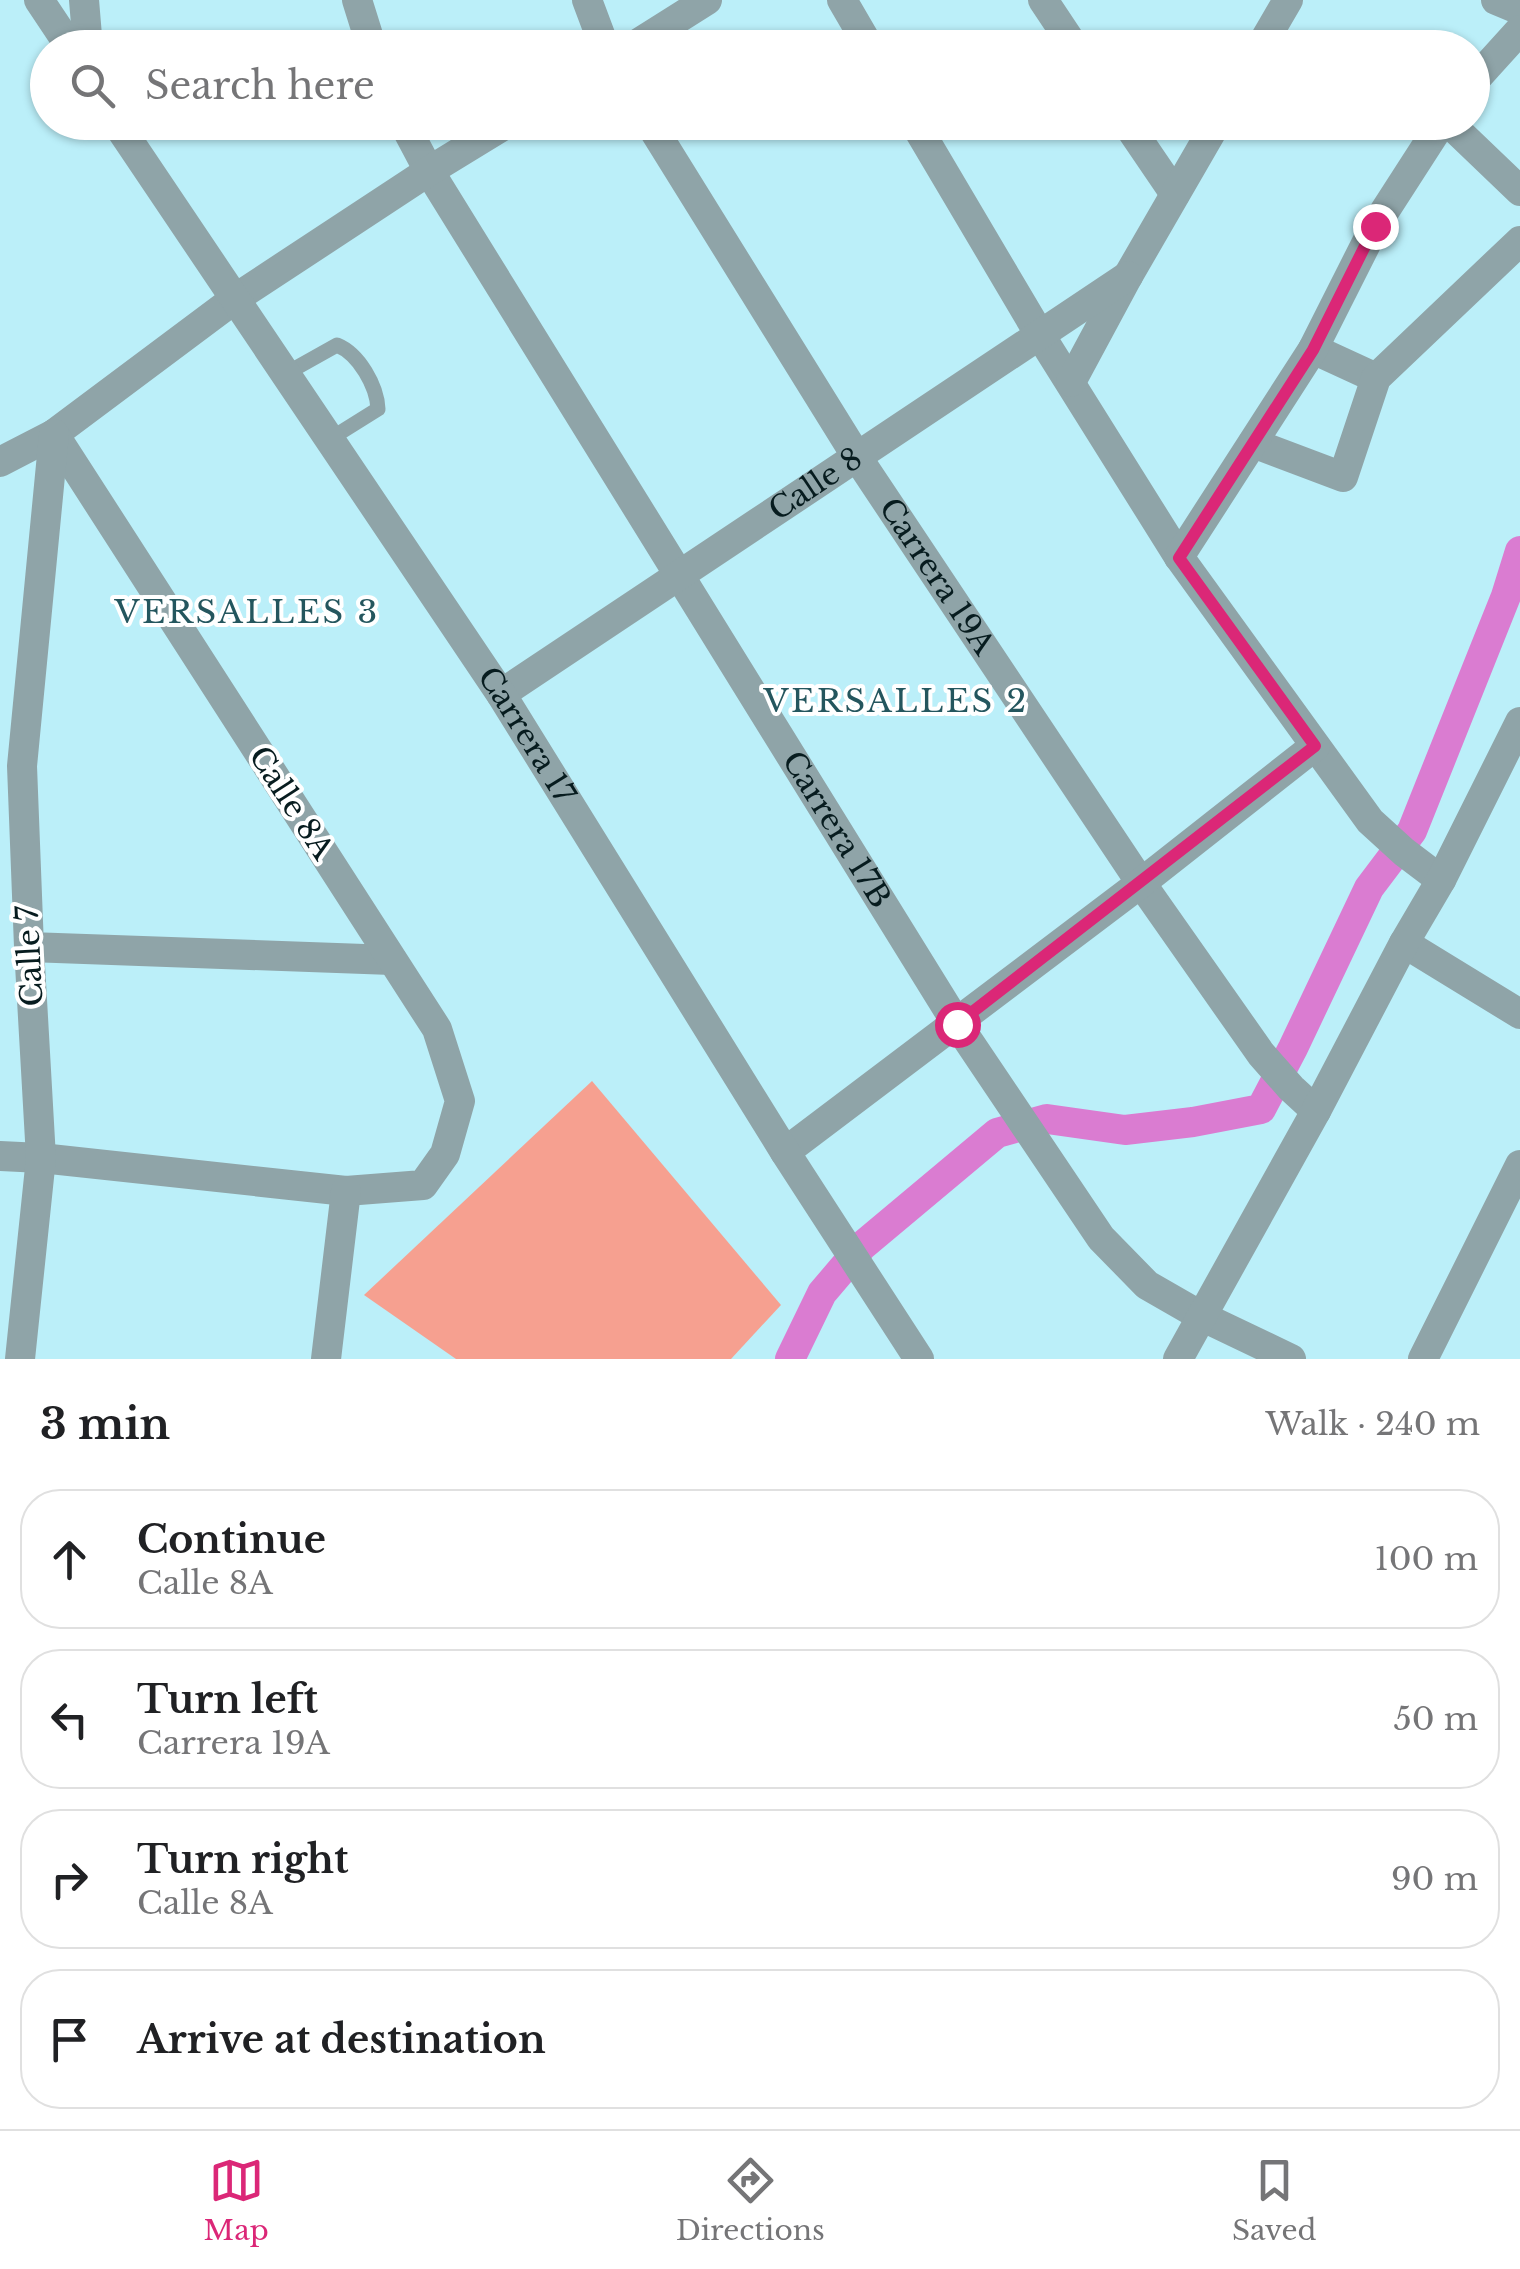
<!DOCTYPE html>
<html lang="en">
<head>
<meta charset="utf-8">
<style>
	body { margin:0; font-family:"Libre Baskerville",serif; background:#f2f2f2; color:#202124 }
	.stop { position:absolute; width:30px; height:30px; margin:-22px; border:8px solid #db2777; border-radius:50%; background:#fff }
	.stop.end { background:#db2777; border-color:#fff; box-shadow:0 2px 10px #0008 }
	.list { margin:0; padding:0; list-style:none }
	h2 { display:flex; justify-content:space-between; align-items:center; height:130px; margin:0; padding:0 40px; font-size:42px }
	h2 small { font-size:32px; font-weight:400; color:#757577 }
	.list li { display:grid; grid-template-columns:65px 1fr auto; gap:30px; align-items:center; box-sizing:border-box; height:140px; margin:0 20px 20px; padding:0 20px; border:2px solid #e0e0e0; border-radius:40px }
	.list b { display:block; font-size:38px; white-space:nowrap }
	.list p { margin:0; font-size:32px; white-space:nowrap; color:#757577 }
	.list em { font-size:32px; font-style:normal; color:#757577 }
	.icon { flex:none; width:55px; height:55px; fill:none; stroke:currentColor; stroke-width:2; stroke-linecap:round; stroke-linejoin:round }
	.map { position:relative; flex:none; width:1520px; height:1359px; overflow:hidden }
	.search { position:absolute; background:#fff; box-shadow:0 2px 8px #0004; left:30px; right:30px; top:30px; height:110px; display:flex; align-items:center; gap:25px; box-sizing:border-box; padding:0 35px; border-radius:55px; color:#757577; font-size:38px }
	.sheet { height:770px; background:#fff }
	nav { display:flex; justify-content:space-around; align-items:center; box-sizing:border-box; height:140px; border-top:2px solid #e0e0e0; background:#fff; font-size:28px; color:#757577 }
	nav a { display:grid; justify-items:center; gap:5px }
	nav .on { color:#db2777 }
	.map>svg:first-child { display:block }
</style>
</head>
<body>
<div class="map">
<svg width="1520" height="1359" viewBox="0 0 1520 1359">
	<rect width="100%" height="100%" fill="#bbeff9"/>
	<path fill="#f6a090" d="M 592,1081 L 781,1305 L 731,1359 L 456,1359 L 364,1295 Z"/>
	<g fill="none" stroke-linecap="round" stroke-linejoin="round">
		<path stroke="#da7cd1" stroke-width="30" d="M 790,1359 L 822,1293 L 862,1246 L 997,1133 L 1047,1119 L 1125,1130 L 1193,1122 L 1261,1109 L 1293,1048 L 1369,888 L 1412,831 L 1506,596 L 1520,551"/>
		<path stroke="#8fa4a8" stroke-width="15" d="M 287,373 L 337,345 C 359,354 377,386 378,409 L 330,439"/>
		<g stroke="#8fa4a8" stroke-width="30">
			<path d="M 39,0 L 71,48"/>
			<path d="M 357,0 L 372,48"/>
			<path d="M 587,0 L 605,48"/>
			<path d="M 842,0 L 870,48"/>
			<path d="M 1043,0 L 1075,48"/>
			<path d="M 1496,0 L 1520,10"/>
			<path d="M 631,48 L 707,0"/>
			<path d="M 1260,48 L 1288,0"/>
			<path d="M 1472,83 L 1520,30"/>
			<path id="s1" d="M 403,122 L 429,171 L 957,1024 L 1101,1238 L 1147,1285 L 1201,1316 L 1291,1359"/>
			<path id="s2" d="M 649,122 L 857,457 L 1141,883 L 1261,1054 L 1291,1088 L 1316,1111"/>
			<path d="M 914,122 L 1040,335 L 1179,557 L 1370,821 L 1404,852 L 1441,880"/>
			<path d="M 1126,122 L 1175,194"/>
			<path d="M 1448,122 L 1520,191"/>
			<path d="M 1313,349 L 1376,378"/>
			<path d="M 1071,382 L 1128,276 L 1217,122"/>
			<path d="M 1253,443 L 1343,477 L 1376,378 L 1520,241"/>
			<path d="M 0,462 L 54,434 L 236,298 L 429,171 L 509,122"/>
			<path d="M 1179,557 L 1313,349 L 1375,226 L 1442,122"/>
			<path id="s3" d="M 501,694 L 1128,276"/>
			<path d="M 1404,943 L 1520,1014"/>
			<path d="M 29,947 L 392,960"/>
			<path d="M 785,1152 L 1141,883 L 1315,746"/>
			<path d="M 0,1156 L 41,1158 L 346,1191 L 423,1185 L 445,1154 L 460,1101 L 437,1029 L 54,434"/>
			<path d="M 20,1359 L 41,1158 L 29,947 L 22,766 L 54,434"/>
			<path d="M 326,1359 L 346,1191"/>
			<path d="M 1178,1359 L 1316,1111 L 1404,943 L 1441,880 L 1520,722"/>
			<path d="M 1423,1359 L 1520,1165"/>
		</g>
		<g stroke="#8fa4a8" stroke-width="30">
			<path d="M 84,0 L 88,48"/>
			<path id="s4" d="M 116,122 L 501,694 L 785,1152 L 919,1359"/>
		</g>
	</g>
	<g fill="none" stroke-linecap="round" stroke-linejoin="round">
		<path stroke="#db2777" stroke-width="12" d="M 957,1024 L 1315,746 L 1179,558 L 1313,350 L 1375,226"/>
	</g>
	<g text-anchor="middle" stroke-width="8" stroke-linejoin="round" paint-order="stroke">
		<g font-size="30" fill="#071c1f" stroke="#fff">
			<text dy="10" stroke="none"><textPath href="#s3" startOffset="378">Calle 8</textPath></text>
			<text dy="10" stroke="none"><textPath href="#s2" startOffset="538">Carrera 19A</textPath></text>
			<text dy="10" stroke="none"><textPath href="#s4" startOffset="738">Carrera 17</textPath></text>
			<text transform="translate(291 803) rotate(57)" y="10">Calle 8A</text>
			<text dy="10" stroke="none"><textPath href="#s1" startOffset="830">Carrera 17B</textPath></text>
			<text transform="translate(30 956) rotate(-93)" y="10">Calle 7</text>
		</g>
		<g font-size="32" letter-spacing="2.5" fill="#24565e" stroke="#fff">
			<text x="247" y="623">VERSALLES 3</text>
			<text x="896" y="712">VERSALLES 2</text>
		</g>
	</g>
</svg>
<div class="stop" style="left:957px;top:1024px"></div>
<div class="stop end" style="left:1375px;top:226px"></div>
<div class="search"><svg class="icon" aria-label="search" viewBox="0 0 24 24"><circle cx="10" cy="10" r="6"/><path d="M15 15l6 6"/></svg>Search here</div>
</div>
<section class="sheet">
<h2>3 min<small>Walk · 240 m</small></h2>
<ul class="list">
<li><svg class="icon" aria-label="ahead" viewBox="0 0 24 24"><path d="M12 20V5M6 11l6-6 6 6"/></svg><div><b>Continue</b><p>Calle 8A</p></div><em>100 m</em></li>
<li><svg class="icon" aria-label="left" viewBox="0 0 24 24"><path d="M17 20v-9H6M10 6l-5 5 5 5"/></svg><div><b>Turn left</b><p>Carrera 19A</p></div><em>50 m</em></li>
<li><svg class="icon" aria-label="right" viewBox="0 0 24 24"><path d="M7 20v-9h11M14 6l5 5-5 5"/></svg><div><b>Turn right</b><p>Calle 8A</p></div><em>90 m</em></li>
<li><svg class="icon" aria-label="arrive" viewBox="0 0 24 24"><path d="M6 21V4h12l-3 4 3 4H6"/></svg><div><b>Arrive at destination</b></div></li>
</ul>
</section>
<nav>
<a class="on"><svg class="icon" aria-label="map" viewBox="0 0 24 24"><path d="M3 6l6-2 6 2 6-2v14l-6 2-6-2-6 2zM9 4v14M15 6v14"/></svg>Map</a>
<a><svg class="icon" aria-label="directions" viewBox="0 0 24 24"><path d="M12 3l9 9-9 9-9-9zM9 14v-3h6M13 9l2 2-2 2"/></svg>Directions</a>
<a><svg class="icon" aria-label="saved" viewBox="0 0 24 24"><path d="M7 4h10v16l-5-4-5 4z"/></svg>Saved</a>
</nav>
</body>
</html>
